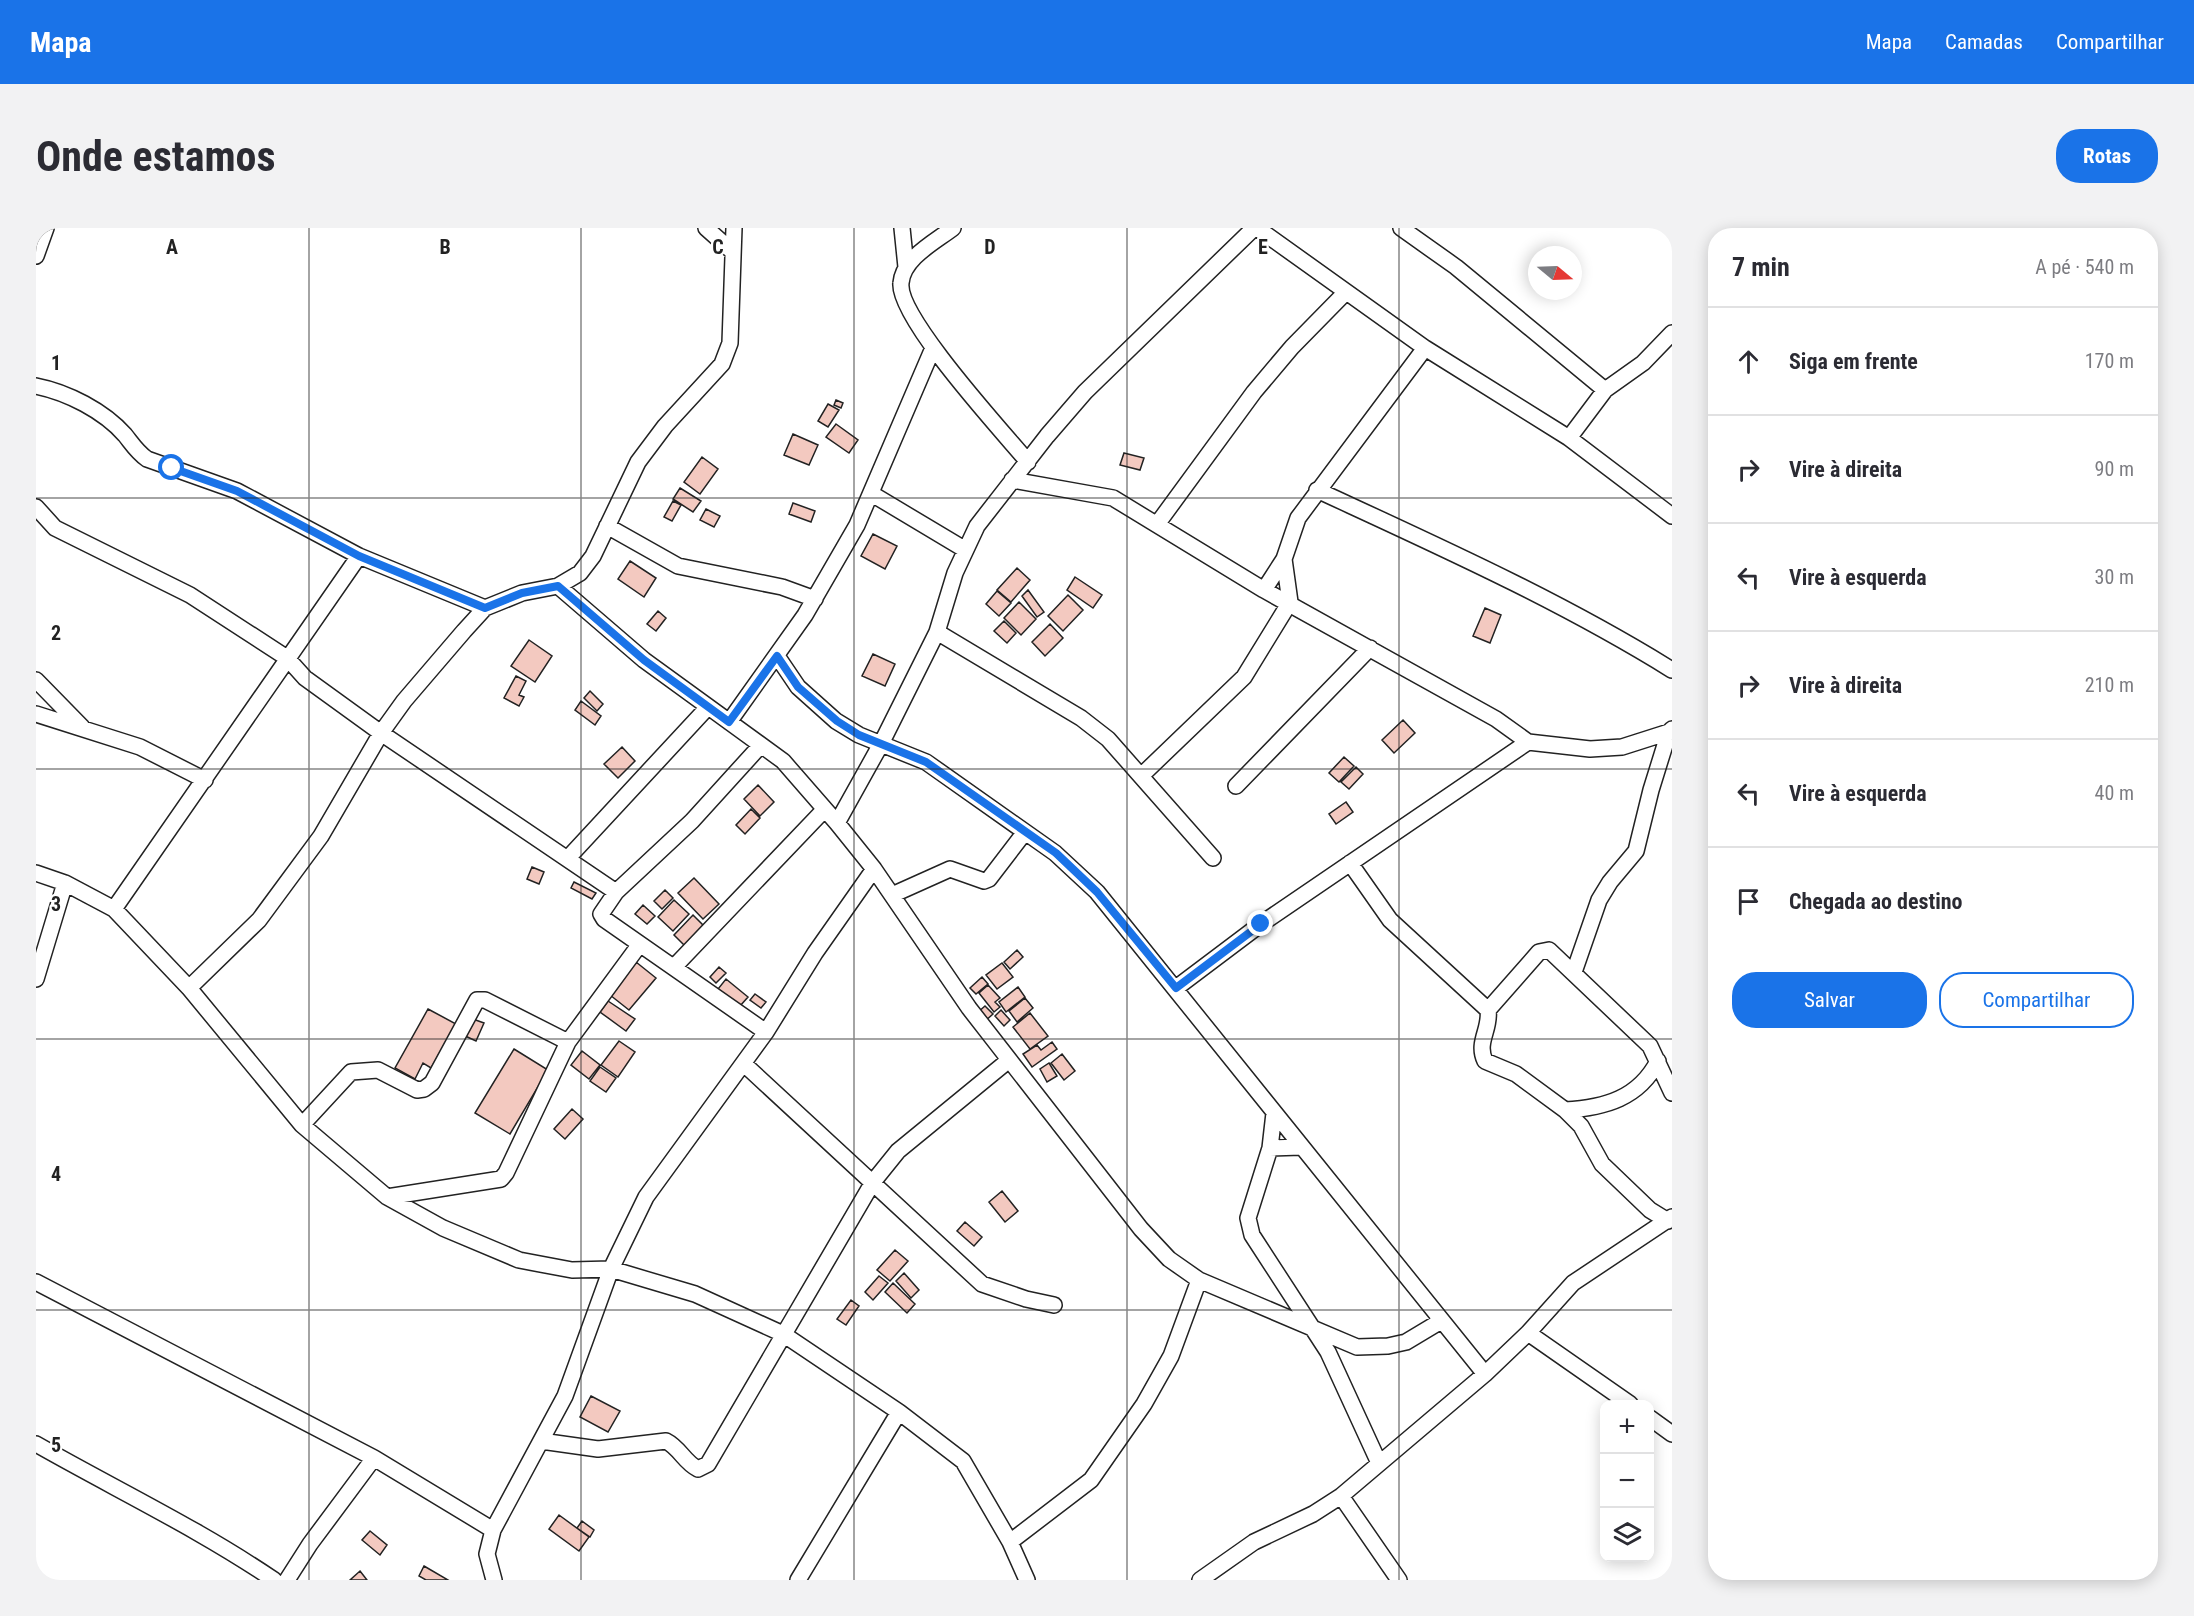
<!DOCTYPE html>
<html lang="pt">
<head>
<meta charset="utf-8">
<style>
	:root { --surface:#fff; --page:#f2f2f3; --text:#2b2b33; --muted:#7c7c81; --line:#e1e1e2; --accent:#1a73e8 }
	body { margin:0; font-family:"Roboto Condensed",sans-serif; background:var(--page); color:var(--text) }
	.controls { position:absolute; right:18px; bottom:18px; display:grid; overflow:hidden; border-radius:12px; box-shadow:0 3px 15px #0003 }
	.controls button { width:54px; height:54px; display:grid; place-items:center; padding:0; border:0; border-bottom:2px solid var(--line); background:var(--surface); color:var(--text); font:30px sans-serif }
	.compass { position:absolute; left:1492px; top:18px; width:54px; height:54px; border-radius:50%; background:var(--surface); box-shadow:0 3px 15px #0003; rotate:109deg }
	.stop { position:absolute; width:18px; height:18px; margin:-14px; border:4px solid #1a73e8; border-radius:50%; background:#fff }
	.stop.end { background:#1a73e8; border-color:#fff; box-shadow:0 2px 6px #0008 }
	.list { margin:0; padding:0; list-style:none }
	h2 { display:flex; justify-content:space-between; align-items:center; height:78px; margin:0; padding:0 24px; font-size:26px }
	h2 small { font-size:20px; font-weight:400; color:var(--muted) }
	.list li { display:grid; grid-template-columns:39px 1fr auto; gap:18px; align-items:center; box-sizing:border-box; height:108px; padding:0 24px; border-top:2px solid var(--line) }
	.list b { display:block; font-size:22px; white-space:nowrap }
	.list em { font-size:20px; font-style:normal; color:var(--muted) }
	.actions { display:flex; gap:12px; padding:18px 24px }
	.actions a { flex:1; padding:14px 0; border:2px solid var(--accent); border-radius:24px; text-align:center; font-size:21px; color:var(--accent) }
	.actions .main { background:var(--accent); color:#fff }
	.icon { flex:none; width:33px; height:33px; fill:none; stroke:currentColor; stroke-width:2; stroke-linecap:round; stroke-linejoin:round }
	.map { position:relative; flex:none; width:1636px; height:1352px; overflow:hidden; border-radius:24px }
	header { display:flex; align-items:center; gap:36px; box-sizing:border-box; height:84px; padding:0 30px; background:var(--accent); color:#fff }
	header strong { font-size:28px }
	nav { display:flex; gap:33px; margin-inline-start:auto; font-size:21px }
	.intro { display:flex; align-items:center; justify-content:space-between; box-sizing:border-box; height:144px; padding:0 36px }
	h1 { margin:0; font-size:42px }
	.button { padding:15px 27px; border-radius:24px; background:var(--accent); color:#fff; font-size:21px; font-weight:700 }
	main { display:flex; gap:36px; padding:0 36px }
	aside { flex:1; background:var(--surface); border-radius:24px; box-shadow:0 3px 15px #0003 }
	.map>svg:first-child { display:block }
	.building { fill:#f3c9c0; stroke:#222; stroke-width:1.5 }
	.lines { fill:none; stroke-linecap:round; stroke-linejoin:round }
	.street-casing { stroke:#222; stroke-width:18 }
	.street { stroke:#fff; stroke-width:15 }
	.route { stroke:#1a73e8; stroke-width:8 }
	.grid { fill:none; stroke:#222; stroke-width:1.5; stroke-opacity:0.55 }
	.grid-label { font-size:20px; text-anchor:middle; font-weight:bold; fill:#222; stroke:#fff; stroke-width:4.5; stroke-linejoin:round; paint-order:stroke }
</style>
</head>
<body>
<header>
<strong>Mapa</strong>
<nav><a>Mapa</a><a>Camadas</a><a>Compartilhar</a></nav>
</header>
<div class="intro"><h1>Onde estamos</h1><a class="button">Rotas</a></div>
<main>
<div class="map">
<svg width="1636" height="1352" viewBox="0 0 1636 1352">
	<rect width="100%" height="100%" fill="#fff"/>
	<path class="building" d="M800,172L807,175L805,180L798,177Z
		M792,176L803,182L792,199L782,193Z
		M800,196L822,212L813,225L790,209Z
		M757,206L782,217L773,237L748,227Z
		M1088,225L1108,230L1104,242L1084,237Z
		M666,229L682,241L664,266L648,254Z
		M644,260L665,273L657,284L637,271Z
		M637,273L645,277L636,293L628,289Z
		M757,275L779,283L775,294L753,286Z
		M670,281L684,288L678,299L664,292Z
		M837,306L861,318L849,341L825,328Z
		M594,333L620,350L608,369L582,351Z
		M981,340L994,352L975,374L961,362Z
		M1039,349L1066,367L1057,380L1031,362Z
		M992,362L1008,384L1001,389L986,368Z
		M961,363L975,375L963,388L950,376Z
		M1032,367L1047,382L1027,403L1012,388Z
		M983,374L1000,391L985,407L968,390Z
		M1449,380L1465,387L1454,415L1437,408Z
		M622,383L630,390L620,403L611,396Z
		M968,393L980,405L971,415L958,403Z
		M1014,396L1027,410L1009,428L996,414Z
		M493,412L516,428L499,454L475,438Z
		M837,426L859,436L849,458L826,448Z
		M480,448L490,453L483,467L488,469L483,478L468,470Z
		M554,463L567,476L561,483L548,470Z
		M545,473L565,488L559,497L539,482Z
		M1367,492L1379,505L1358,525L1346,512Z
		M586,519L599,533L582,550L568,536Z
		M1308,529L1318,538L1303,554L1293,545Z
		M1320,539L1327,546L1313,561L1305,554Z
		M722,557L738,574L724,588L708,571Z
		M1310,574L1317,584L1300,596L1293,586Z
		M715,581L724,590L709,606L700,597Z
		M496,639L508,644L503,656L491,651Z
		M658,650L683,676L667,691L642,665Z
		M538,654L560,665L556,671L535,660Z
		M629,662L637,670L626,681L618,673Z
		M638,672L653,686L637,703L622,689Z
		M607,677L619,688L611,696L599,686Z
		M657,687L668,698L649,718L638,707Z
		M981,722L987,729L974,741L968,734Z
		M600,734L620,750L593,782L574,767Z
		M966,735L977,749L961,761L950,747Z
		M683,739L690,745L680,755L674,749Z
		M946,749L952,756L940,766L934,760Z
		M690,751L712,769L704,778L682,761Z
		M952,757L964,770L959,774L964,779L958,784L943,765Z
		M982,759L989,769L970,784L963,774Z
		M719,766L730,774L725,780L714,772Z
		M989,770L997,780L981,794L973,783Z
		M572,773L599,791L590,803L564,784Z
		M949,778L957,786L948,794L941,785Z
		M392,781L420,796L395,840L387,835L379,851L359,840Z
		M965,782L974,792L968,798L959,788Z
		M994,785L1012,808L994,821L977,799Z
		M434,790L448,795L440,813L427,807Z
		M583,813L599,824L582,849L565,837Z
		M1016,814L1021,821L996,839L987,826L1001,817L1005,822Z
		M478,821L512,842L474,906L439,885Z
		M546,823L564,837L553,851L535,837Z
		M1026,826L1039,843L1028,852L1015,835Z
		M1013,835L1021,848L1011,854L1004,841Z
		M564,839L580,850L570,864L554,853Z
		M536,881L547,891L529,911L518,901Z
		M966,963L982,983L969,994L953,974Z
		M929,994L946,1009L938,1018L921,1003Z
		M859,1022L872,1033L854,1053L841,1042Z
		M868,1045L883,1062L875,1070L860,1053Z
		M843,1048L852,1055L837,1072L829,1064Z
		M857,1055L879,1076L871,1085L849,1064Z
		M815,1072L823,1078L810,1097L801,1091Z
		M555,1168L584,1183L572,1204L544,1189Z
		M523,1287L553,1309L543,1323L513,1301Z
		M546,1293L558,1302L554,1309L541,1300Z
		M334,1303L351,1317L344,1327L326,1312Z
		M388,1338L412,1352H390L383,1348Z
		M324,1343L331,1352H314Z"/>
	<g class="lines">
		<g class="street-casing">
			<path id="street" d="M670,0L697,24
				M866,0L870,39
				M917,0C899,14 867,30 865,55C861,89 967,204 992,234
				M1221,0L1389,120L1533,210L1636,288
				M1365,0L1420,39L1569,162
				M0,28L10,0
				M0,158C31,164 68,183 89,207C97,217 101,224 111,231L201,263L323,328L449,380
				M1533,210L1569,162L1607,135L1636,105
				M976,252L1077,270L1228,362L1460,491L1492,514
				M1281,262C1402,318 1523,372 1636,442
				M836,266L928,321
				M0,279L19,300L154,367L251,430L269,450L345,505L580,664
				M1122,295L1218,164L1256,119L1310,64
				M571,298L642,338L746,359L779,371
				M522,358L608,432L747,533L801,595
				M1228,362L1248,331L1262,290L1389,120
				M901,404L1045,490L1072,511L1177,630
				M741,428L762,459L800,493L823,507L890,534L1019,625L1061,664L1449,1146
				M0,452L46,499
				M0,486L104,519L169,552
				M693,494L769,387L821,297L897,120
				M725,517L656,593L580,664L565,686L568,691L730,804
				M1106,547L1208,449L1254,374L1248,331
				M1200,558L1334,420
				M532,630L672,479
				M1314,635L1354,692L1452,782C1455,801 1440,814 1449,833L1480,846L1529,882L1545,898L1566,936L1614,982L1632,993
				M838,641L933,780L1105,1001L1133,1031L1163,1052L1321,1119L1352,1118L1370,1114L1405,1093
				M0,645L29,655L78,681L153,760L266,897L351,969L407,1000L483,1032L536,1042L575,1041L659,1066L747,1106L863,1184L927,1233L974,1314L991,1352
				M856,667L914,641L948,653L953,651L989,604
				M78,681L323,328
				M638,739L788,582
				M1538,744L1563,672L1574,654L1600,623L1615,562L1633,504
				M0,751L29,655
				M153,760L223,692L285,608L345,505L368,473L428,403L449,380L486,365L522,358L544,345L557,328L602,234L629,198L686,136L694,115L698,0
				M1140,760L1225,696L1492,514L1554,521L1586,519L1633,504L1636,501
				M1452,782L1503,724L1513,722L1614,818L1636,865
				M708,836L946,1056L990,1071L1018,1077
				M1529,882C1569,880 1603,870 1622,833
				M1238,885L1234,920L1212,990L1216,1007L1292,1124L1343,1235
				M266,897L315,844L342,842L381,862L388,861L396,855L441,772H449L532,814
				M1234,920L1265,919
				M351,969L465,951L470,945L532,814L604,716
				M0,1054L338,1230L457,1302L529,1168L575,1041L610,969L730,804L779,725L838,641L801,595L845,516L901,404L919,345L941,298L1011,208L1049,164L1218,0
				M1492,1105L1594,1176
				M1614,1190L1636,1206
				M505,1213L562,1221L630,1213C644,1220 648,1234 662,1241L672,1236L837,954L862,923L973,832
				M0,1216C79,1261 163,1301 238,1352
				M1305,1268L1363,1352
				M457,1302L451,1326L458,1352
				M974,1314L1055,1252L1108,1176L1135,1128L1163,1052
				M251,1352L274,1316L338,1230
				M762,1352L863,1184
				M1164,1352L1218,1314L1277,1286L1305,1268L1449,1146L1492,1105L1537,1055L1636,989"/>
		</g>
		<use href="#street" class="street"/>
	</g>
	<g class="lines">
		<path class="route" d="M136,240L201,263L323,328L449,380L486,365L522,358L608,432L693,494L741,428L762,459L801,493L823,507L890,534L1020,625L1061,664L1140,760L1225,696"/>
	</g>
	<path class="grid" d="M273,0V1352M545,0V1352M818,0V1352M1091,0V1352M1363,0V1352M0,270H1636M0,541H1636M0,811H1636M0,1082H1636"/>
	<g class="grid-label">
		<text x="136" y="26">A</text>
		<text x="409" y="26">B</text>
		<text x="682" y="26">C</text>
		<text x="954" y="26">D</text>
		<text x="1227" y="26">E</text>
		<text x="20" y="142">1</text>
		<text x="20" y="412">2</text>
		<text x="20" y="683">3</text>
		<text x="20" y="953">4</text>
		<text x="20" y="1224">5</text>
	</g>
</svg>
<div class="controls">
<button>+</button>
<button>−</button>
<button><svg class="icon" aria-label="layers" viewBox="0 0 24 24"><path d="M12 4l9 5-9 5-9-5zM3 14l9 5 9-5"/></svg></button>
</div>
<svg class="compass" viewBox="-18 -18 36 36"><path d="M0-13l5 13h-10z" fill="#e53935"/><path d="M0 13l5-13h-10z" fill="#7c7c81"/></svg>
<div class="stop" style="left:136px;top:240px"></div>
<div class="stop end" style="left:1225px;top:696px"></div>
</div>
<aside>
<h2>7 min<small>A pé · 540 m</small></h2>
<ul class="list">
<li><svg class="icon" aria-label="ahead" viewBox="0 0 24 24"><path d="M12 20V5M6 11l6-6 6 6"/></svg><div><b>Siga em frente</b></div><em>170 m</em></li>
<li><svg class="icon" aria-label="right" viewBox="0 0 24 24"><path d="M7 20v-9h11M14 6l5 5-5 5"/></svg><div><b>Vire à direita</b></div><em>90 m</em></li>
<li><svg class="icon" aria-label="left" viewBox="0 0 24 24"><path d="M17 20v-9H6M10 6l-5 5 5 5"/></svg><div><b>Vire à esquerda</b></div><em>30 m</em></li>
<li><svg class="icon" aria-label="right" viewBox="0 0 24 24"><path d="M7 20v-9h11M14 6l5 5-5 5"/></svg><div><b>Vire à direita</b></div><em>210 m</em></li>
<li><svg class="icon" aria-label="left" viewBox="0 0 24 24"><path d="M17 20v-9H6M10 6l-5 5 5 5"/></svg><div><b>Vire à esquerda</b></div><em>40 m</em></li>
<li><svg class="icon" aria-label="arrive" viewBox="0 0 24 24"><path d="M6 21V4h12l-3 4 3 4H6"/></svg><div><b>Chegada ao destino</b></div></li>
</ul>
<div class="actions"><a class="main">Salvar</a><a>Compartilhar</a></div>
</aside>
</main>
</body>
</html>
